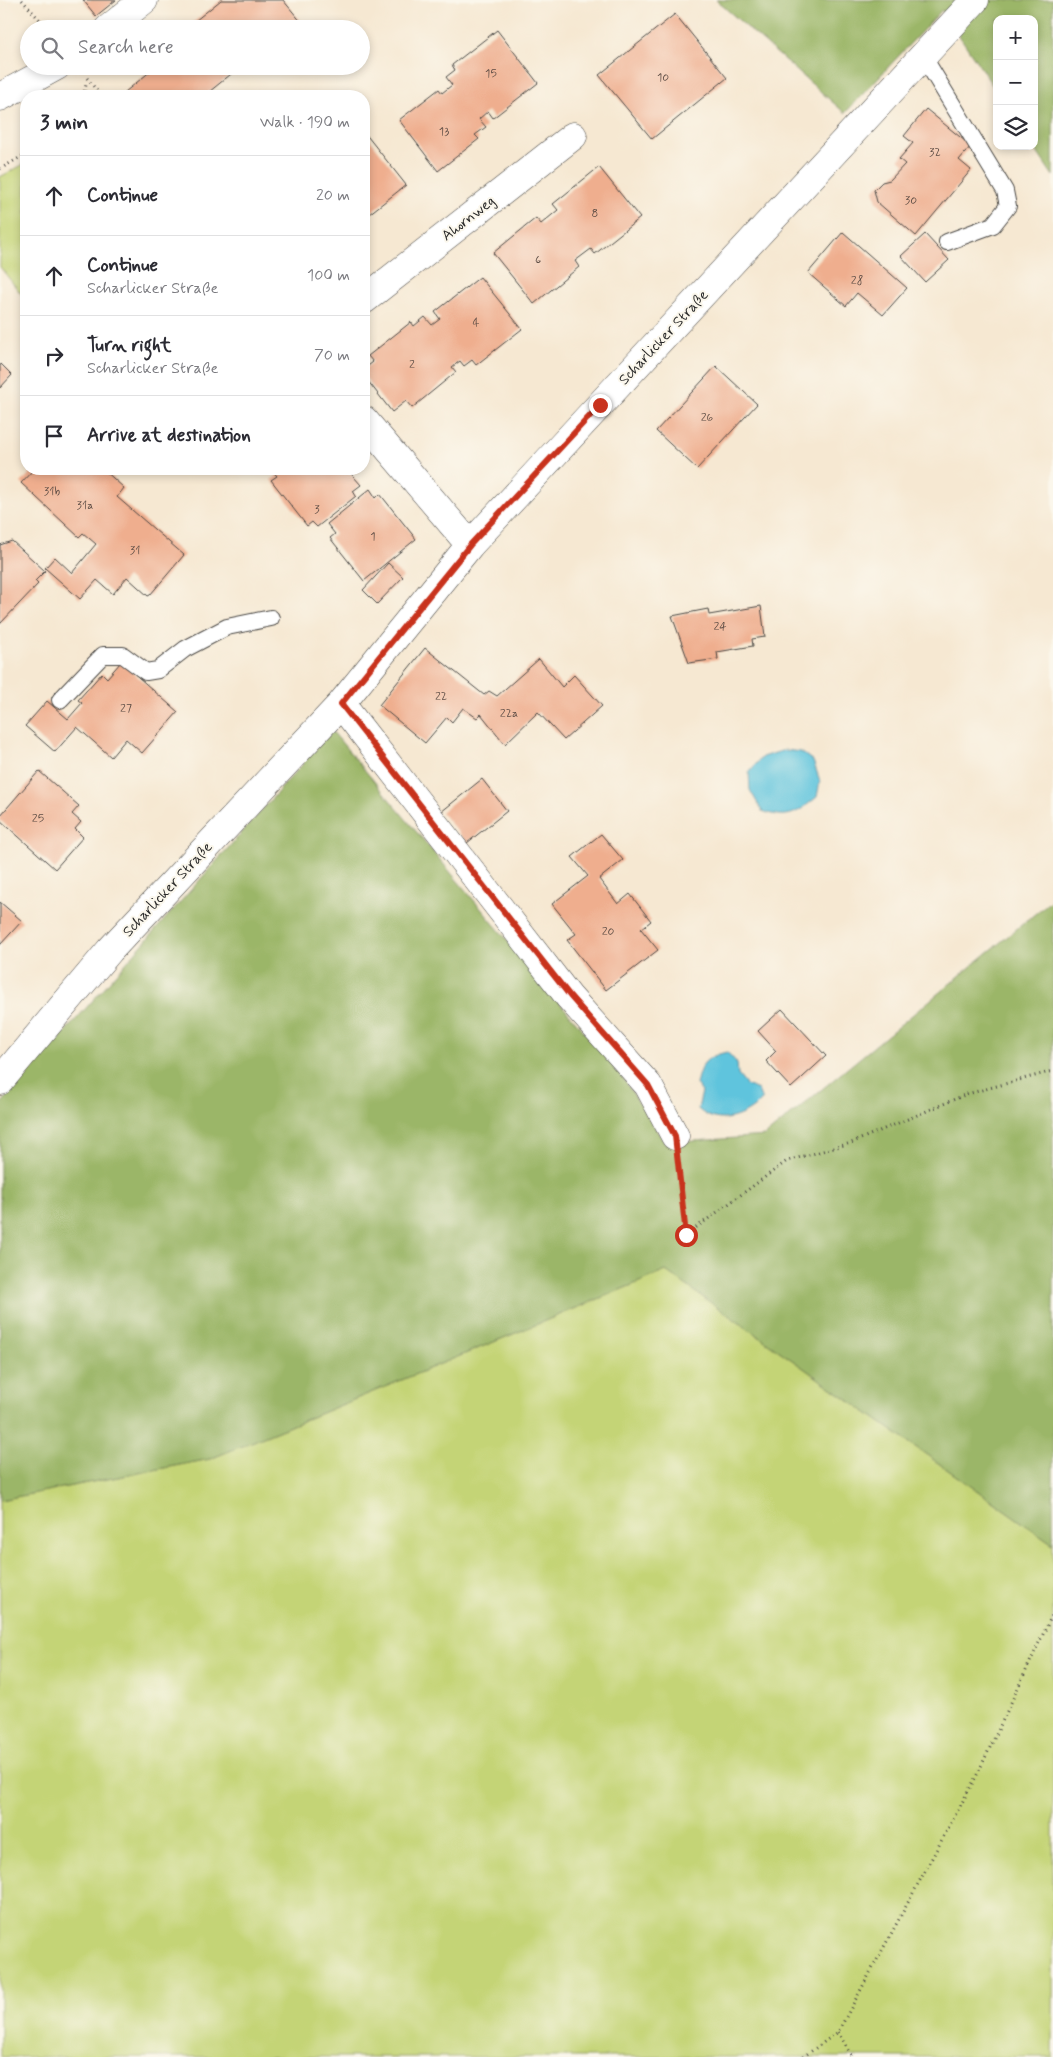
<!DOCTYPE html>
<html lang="en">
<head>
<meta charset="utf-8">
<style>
	:root { --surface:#fff; --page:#f2f2f3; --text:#2b2b33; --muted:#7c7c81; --line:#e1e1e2 }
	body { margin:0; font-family:Mynerve,sans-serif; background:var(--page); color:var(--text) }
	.controls { position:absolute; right:15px; top:15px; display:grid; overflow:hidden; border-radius:10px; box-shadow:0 2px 8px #0003 }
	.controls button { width:45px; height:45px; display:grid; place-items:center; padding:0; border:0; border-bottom:1px solid var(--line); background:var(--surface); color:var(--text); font:25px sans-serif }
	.stop { position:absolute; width:15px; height:15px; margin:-11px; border:4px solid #c8321e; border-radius:50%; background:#fff }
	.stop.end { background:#c8321e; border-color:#fff; box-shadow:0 1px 5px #0008 }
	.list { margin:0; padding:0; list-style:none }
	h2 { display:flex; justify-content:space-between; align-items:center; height:65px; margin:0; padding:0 20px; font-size:21px }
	h2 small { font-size:16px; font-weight:400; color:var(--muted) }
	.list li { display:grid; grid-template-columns:32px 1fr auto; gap:15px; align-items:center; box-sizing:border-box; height:80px; padding:0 20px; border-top:1px solid var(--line) }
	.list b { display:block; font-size:19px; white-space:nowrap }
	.list p { margin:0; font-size:16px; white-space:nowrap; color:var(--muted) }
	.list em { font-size:16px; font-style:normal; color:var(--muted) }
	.icon { flex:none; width:28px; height:28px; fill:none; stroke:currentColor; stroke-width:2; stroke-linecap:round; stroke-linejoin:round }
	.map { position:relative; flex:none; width:1053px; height:2057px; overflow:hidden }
	.search { position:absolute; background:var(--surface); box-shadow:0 2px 8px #0003; left:20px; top:20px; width:350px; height:55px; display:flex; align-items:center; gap:12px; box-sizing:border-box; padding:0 18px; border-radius:28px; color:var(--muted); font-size:19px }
	.panel { position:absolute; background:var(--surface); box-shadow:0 2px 8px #0003; left:20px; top:90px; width:350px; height:385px; border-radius:20px }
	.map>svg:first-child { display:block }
	.green { fill:#c4d476; stroke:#788050 }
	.forest { fill:#9bb667; stroke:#637049 }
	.water { fill:#5fc4dd; stroke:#457884 }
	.building { fill:#efae8e }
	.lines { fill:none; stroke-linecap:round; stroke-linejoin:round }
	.service-casing { stroke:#494744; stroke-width:18 }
	.minor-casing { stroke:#494744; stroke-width:29 }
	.path { stroke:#494744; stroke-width:3; stroke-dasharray:1 4; stroke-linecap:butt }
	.service { stroke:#fff; stroke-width:16 }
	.minor { stroke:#fff; stroke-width:28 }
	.route { stroke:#c8321e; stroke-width:6 }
	.labels { text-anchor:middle; stroke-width:4; stroke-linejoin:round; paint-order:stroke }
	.number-label { font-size:12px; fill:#5c4c44 }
	.street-label { font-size:15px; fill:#2b2b2b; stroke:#fbf7ec }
</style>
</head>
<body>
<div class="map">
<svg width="1053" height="2057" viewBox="0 0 1053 2057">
	<rect width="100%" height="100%" fill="#fbf7ec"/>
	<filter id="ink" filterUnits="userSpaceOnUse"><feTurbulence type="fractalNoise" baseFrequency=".02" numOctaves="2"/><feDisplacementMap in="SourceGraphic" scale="10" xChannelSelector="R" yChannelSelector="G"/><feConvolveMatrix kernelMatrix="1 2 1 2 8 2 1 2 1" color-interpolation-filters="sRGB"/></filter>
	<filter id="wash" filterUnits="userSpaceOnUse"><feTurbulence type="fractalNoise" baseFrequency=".0096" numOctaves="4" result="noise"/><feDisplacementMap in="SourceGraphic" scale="20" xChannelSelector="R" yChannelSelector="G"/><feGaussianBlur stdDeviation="1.12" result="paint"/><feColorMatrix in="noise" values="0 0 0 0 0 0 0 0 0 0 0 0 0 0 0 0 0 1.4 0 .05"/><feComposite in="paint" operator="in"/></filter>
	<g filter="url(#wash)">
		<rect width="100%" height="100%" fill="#f6e8d2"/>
		<path class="green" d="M26,163V300L0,267V177Z
			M666,1271L1053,1544V2057H0V1500L210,1459Z"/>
		<path class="forest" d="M716,0H1053V176L1033,146L1034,19H997V92L942,10L845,113Z
			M332,731L623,1078L665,1143L765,1136L1053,899V1544L666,1271L210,1459L0,1500V1105Z"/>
		<path class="water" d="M785,750L801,752L813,761L820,781L817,797C796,814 789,820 762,811L750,790L749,772L762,757Z
			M727,1052L737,1063L738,1075L746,1085L758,1090L762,1100C745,1117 718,1128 698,1109L702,1092L696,1084C701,1063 705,1057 727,1052Z"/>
		<g id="blocks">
			<path class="building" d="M83,0H116L96,16Z
				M221,0H283L307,29H185Z
				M675,14L727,78L652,139L599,75Z
				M497,30L538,83L493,118L488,111L479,119L486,127L475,135L479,139L438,171L399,120L439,89L442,93L452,85L446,77L455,70L452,65Z
				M157,66H241L204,96H129L125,92Z
				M926,109L971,146L959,160L971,170L916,236L877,202L874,190L882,182L890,180L905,164L899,159L913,143L904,136Z
				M364,132L406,185L364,218Z
				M599,167L640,218L595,254L591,249L575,261L579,267L534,304L493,253L536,218L541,224L558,210L553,204Z
				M843,232L907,288L883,315L857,293L846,306L808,273Z
				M925,234L949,260L925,282L901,256Z
				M480,277L522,329L476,365L472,360L464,366L460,361L452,367L456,372L412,408L406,401L392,412L364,376V369L373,362L368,356L411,322L414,326L425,317L432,325L440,319L435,312Z
				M1,364L12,375L0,388V366Z
				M716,366L757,404L697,469L656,431Z
				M34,469H103L124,488L117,497L184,555L150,595L148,596L127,577L113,594L97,580L80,599L45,568L55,557L72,573L96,544L83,533L79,537L21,483Z
				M271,469H347L361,485L353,491L356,496L317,527L312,522L307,526L271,480L277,476Z
				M370,489L376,498L380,494L416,539L364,581L330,538L335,534L327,524Z
				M12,541L45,571L35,581L38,584L0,624V545Z
				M388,563L403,577L377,604L363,590Z
				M761,606L765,637L752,639L753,646L717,652L718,659L689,663L672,616L708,609L709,615Z
				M425,648L484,695L489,691L497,696L539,659L562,687L574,675L602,706L564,740L538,712L505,744L481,714L477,718L463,708L452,722L447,717L425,743L379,705Z
				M121,662L178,712L142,753L126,739L111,757L77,727L55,752L25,726L47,701L68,719L82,703L78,700L102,673L107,678Z
				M39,771L79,806L72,814L81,822L75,829L83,837L55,869L0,820V816Z
				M482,779L507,811L467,843L441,812Z
				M601,834L623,860L599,879L618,904L630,894L651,921L641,929L658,950L606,990L567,940L576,934L552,904L588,876L572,857Z
				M0,902L22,921L0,945Z
				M782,1009L826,1056L791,1088L766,1061L776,1051L758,1031Z"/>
		</g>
	</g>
	<g filter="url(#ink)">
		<use href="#blocks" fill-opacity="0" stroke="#494744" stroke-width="1"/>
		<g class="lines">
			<g class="service-casing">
				<path id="service" d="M923,56L1005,191L1008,206L993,225L947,242
					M60,700L103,655H123L146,672L158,670L185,649L227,627L271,618"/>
			</g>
			<g class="minor-casing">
				<path id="minor" d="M108,29L144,0
					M0,97L57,66
					M364,300L573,136
					M364,420L470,545
					M341,704L569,997L648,1085L675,1136
					M0,1081L110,950L341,704L470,545L975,0"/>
			</g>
			<path class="path" d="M22,0L48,29
				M87,78L101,96
				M83,96L86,85
				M0,169L26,154
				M678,1168L686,1235L787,1161L851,1143L967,1094L1053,1071
				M838,2032L852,2057
				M803,2057L838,2032L978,1773L1053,1613"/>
			<use href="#service" class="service"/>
			<use href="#minor" class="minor"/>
		</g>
	</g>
	<g class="lines" filter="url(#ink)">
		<path class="route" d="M600,405L470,545L341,704L570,996L648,1085L675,1136L686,1235"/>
	</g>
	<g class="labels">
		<g class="number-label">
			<text x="491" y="77">15</text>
			<text x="663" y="81">10</text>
			<text x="444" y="135">13</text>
			<text x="935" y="156">32</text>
			<text x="911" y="204">30</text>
			<text x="595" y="217">8</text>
			<text x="538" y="263">6</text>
			<text x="857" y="284">28</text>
			<text x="476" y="326">4</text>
			<text x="412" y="368">2</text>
			<text x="707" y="421">26</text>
			<text x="52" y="495">31b</text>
			<text x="85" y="509">31a</text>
			<text x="317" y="513">3</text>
			<text x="373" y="540">1</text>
			<text x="135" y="554">31</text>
			<text x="720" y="630">24</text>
			<text x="441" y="700">22</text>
			<text x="126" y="712">27</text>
			<text x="509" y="717">22a</text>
			<text x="38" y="822">25</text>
			<text x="608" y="935">20</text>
		</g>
		<g class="street-label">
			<text transform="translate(468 218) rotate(-38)" y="5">Ahornweg</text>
			<text transform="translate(663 337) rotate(-47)" y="5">Scharlicker Straße</text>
			<text transform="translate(167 889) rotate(-47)" y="5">Scharlicker Straße</text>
		</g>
	</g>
</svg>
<div class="controls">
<button>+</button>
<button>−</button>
<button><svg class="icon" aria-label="layers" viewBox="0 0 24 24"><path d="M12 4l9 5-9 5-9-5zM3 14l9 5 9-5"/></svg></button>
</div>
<div class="stop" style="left:686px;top:1235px"></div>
<div class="stop end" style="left:600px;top:405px"></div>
<div class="search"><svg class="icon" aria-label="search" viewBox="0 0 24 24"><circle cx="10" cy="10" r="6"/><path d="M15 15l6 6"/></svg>Search here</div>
<section class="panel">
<h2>3 min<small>Walk · 190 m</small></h2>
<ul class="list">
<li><svg class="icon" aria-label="ahead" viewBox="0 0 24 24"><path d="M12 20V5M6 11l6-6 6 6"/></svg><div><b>Continue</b></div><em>20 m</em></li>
<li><svg class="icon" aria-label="ahead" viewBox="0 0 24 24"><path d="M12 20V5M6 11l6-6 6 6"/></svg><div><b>Continue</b><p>Scharlicker Straße</p></div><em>100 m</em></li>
<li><svg class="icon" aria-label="right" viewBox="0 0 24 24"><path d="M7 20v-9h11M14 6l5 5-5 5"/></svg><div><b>Turn right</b><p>Scharlicker Straße</p></div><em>70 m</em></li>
<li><svg class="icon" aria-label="arrive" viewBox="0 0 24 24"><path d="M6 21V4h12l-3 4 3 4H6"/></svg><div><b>Arrive at destination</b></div></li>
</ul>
</section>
</div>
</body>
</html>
